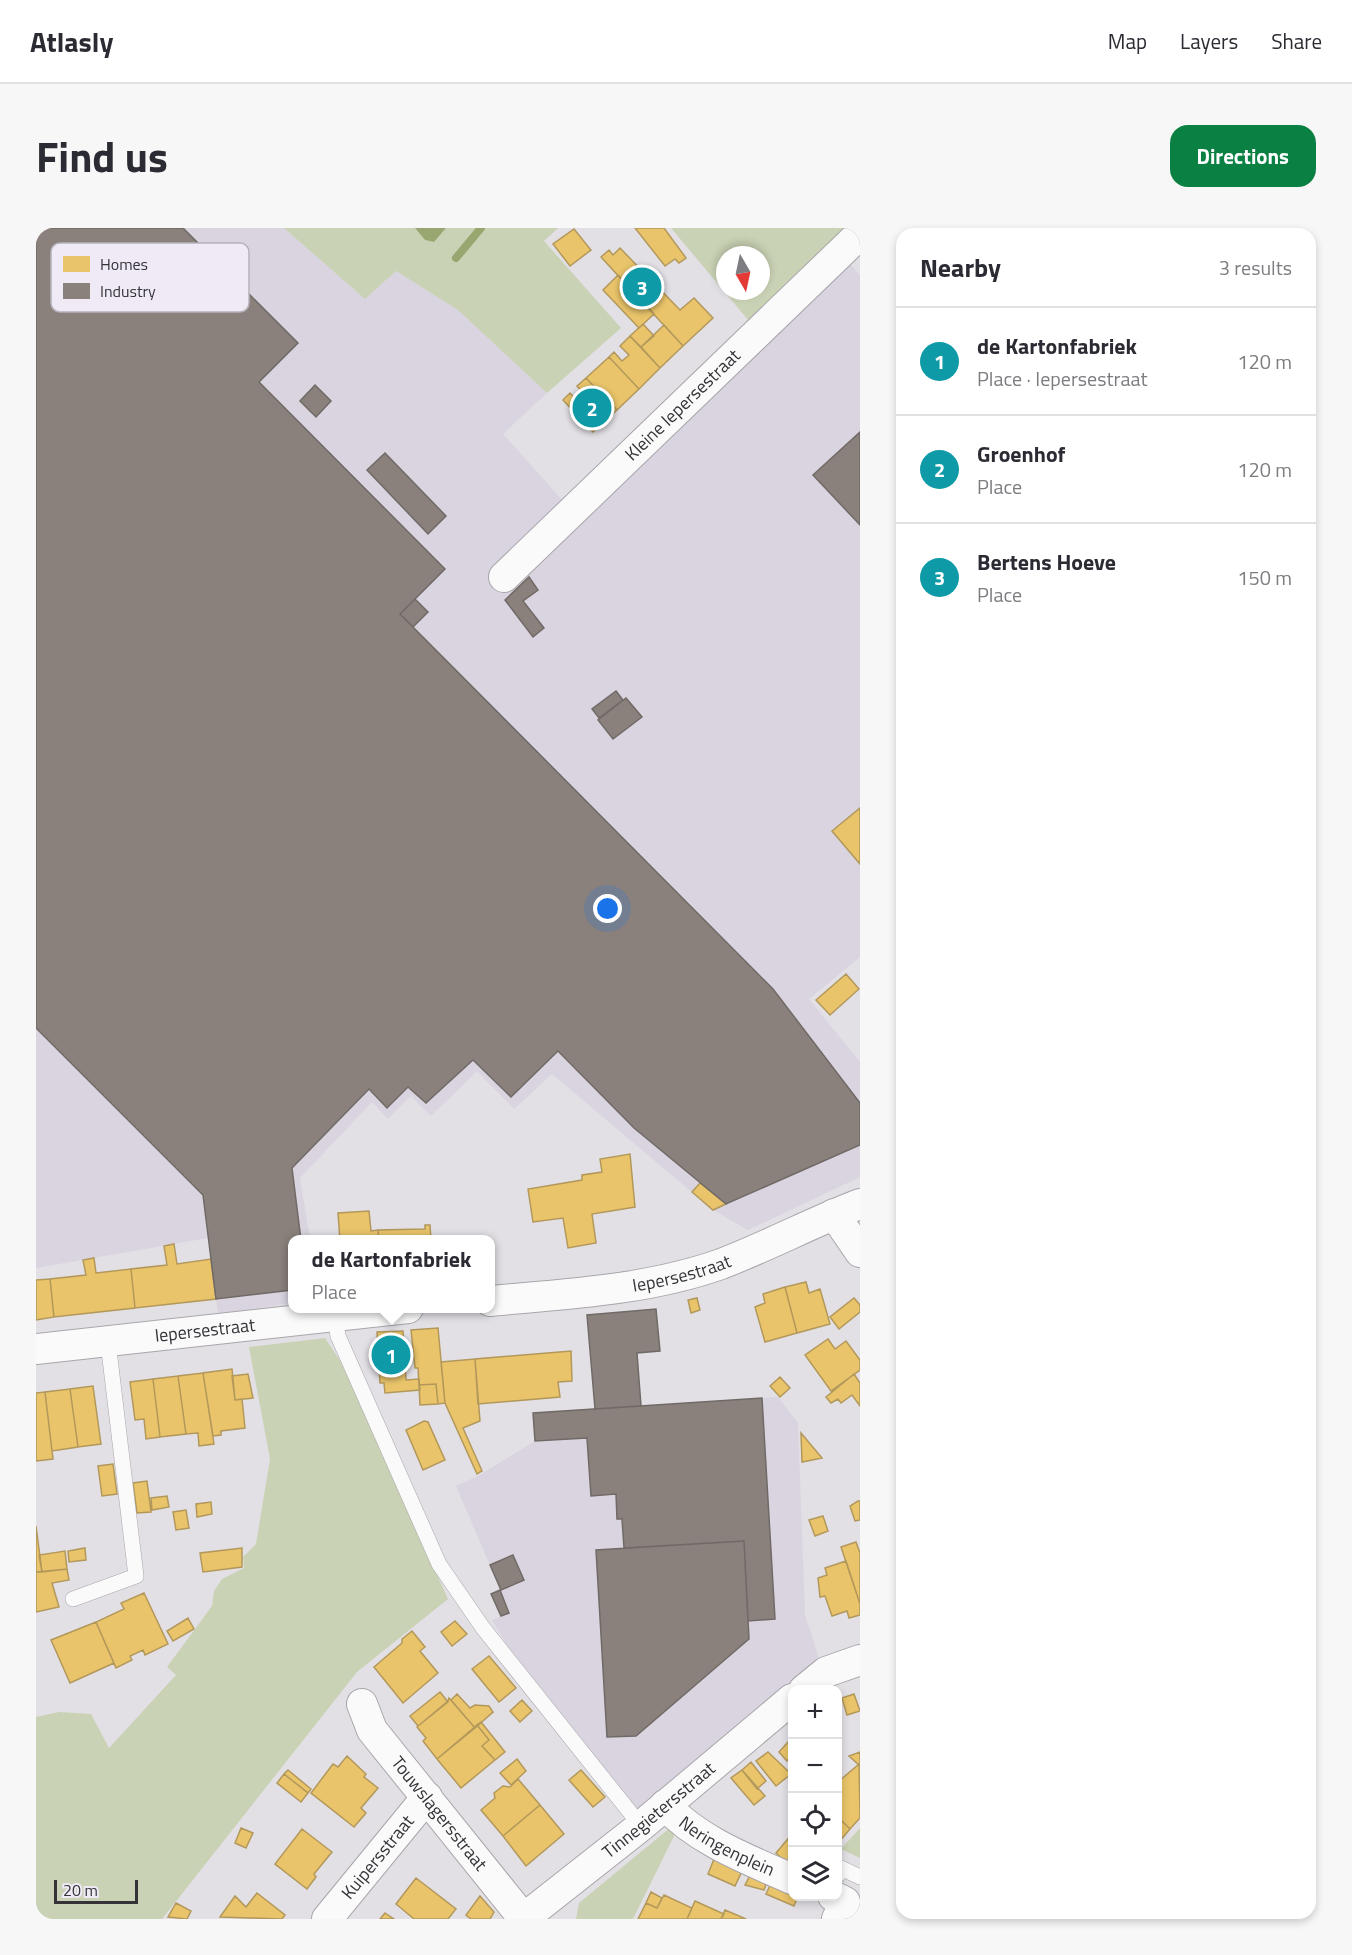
<!DOCTYPE html>
<html lang="en">
<head>
<meta charset="utf-8">
<style>
	:root { --surface:#fff; --page:#f7f7f7; --text:#2b2b33; --muted:#7c7c81; --line:#e1e1e2; --accent:#0b8043 }
	body { margin:0; font-family:"Titillium Web",sans-serif; background:var(--page); color:var(--text) }
	.controls { position:absolute; right:18px; bottom:18px; display:grid; overflow:hidden; border-radius:12px; box-shadow:0 3px 9px #0003 }
	.controls button { width:54px; height:54px; display:grid; place-items:center; padding:0; border:0; border-bottom:2px solid var(--line); background:var(--surface); color:var(--text); font:30px sans-serif }
	.compass { position:absolute; left:680px; top:18px; width:54px; height:54px; border-radius:50%; background:var(--surface); box-shadow:0 3px 9px #0003; rotate:171deg }
	.scale { position:absolute; left:18px; bottom:15px; width:84px; box-sizing:border-box; padding-left:6px; border:3px solid #353337; border-top:0; font-size:16px; line-height:21px; white-space:nowrap; color:#353337; -webkit-text-stroke:4px #efeaf5; paint-order:stroke }
	.you { position:absolute; left:572px; top:681px; width:21px; height:21px; margin:-15px; border:4px solid #fff; border-radius:50%; background:#1a73e8; box-shadow:0 0 0 9px #1a73e833 }
	.badge { display:grid; place-items:center; width:39px; height:39px; border-radius:50%; background:var(--accent); color:#fff; font-size:20px; font-weight:700 }
	.pin { position:absolute; translate:-50% -50%; border:3px solid #fff; box-shadow:0 2px 6px #0006 }
	.popup { position:absolute; left:252px; top:1007px; width:207px; height:78px; box-sizing:border-box; display:grid; place-content:center; border-radius:12px; background:var(--surface); filter:drop-shadow(0 2px 4px #0005); font-size:20px; white-space:nowrap; color:var(--muted) }
	.popup b { font-size:22px; color:var(--text) }
	.popup::after { content:''; position:absolute; left:50%; top:100%; margin-left:-12px; border:12px solid transparent; border-top-color:var(--surface) }
	.list { margin:0; padding:0; list-style:none }
	h2 { display:flex; justify-content:space-between; align-items:center; height:78px; margin:0; padding:0 24px; font-size:26px }
	h2 small { font-size:20px; font-weight:400; color:var(--muted) }
	.list li { display:grid; grid-template-columns:39px 1fr auto; gap:18px; align-items:center; box-sizing:border-box; height:108px; padding:0 24px; border-top:2px solid var(--line) }
	.list b { display:block; font-size:22px; white-space:nowrap }
	.list p { margin:0; font-size:20px; white-space:nowrap; color:var(--muted) }
	.list em { font-size:20px; font-style:normal; color:var(--muted) }
	.icon { flex:none; width:33px; height:33px; fill:none; stroke:currentColor; stroke-width:2; stroke-linecap:round; stroke-linejoin:round }
	.map { position:relative; flex:none; width:824px; height:1691px; overflow:hidden; border-radius:18px }
	header { display:flex; align-items:center; gap:36px; box-sizing:border-box; height:84px; padding:0 30px; background:var(--surface); border-bottom:2px solid var(--line) }
	header strong { font-size:28px }
	nav { display:flex; gap:33px; margin-inline-start:auto; font-size:21px }
	.intro { display:flex; align-items:center; justify-content:space-between; box-sizing:border-box; height:144px; padding:0 36px }
	h1 { margin:0; font-size:42px }
	.button { padding:15px 27px; border-radius:18px; background:var(--accent); color:#fff; font-size:21px; font-weight:700 }
	main { display:flex; gap:36px; padding:0 36px }
	aside { flex:1; background:var(--surface); border-radius:18px; box-shadow:0 3px 9px #0003 }
	.map>svg:first-child { display:block }
	.built { fill:#d9d4e0 }
	.green { fill:#c9d2b4; fill-rule:evenodd }
	.water { fill:#98a66f }
	.homes { fill:#e9c46a; stroke:#b3985b; stroke-width:1.5 }
	.industry { fill:#8a817c; stroke:#706a67; stroke-width:1.5 }
	.lines { fill:none; stroke-linecap:round; stroke-linejoin:round }
	.stream { stroke:#98a66f; stroke-width:8 }
	.service-casing { stroke:#a8a6aa; stroke-width:16 }
	.minor-casing { stroke:#a8a6aa; stroke-width:32 }
	.service { stroke:#fbfafb; stroke-width:15 }
	.minor { stroke:#fbfafb; stroke-width:30 }
	.labels { text-anchor:middle; stroke-width:6; stroke-linejoin:round; paint-order:stroke }
	.street-label { font-size:18px; fill:#353337; stroke:#efeaf5 }
	.key { fill:#efeaf5; stroke:#b7b3bc; stroke-width:1.5 }
	.key-label { font-size:16px; fill:#353337 }
</style>
</head>
<body>
<header>
<strong>Atlasly</strong>
<nav><a>Map</a><a>Layers</a><a>Share</a></nav>
</header>
<div class="intro"><h1>Find us</h1><a class="button">Directions</a></div>
<main>
<div class="map">
<svg width="824" height="1691" viewBox="0 0 824 1691">
	<rect width="100%" height="100%" fill="#e2e0e5"/>
	<path class="built" d="M0,0H248L329,71L360,43L422,82L511,165L467,206L543,291L809,30L824,47V729L773,771L824,834V949L712,1002L677,982L516,846L478,881L441,843L395,888L375,868L352,891L336,874L264,950L274,1011L256,1012V1075L182,1086L172,1010L0,1040Z
		M742,1169L762,1195L769,1387L784,1433L601,1583L483,1437L456,1392L474,1384L420,1258L442,1248L499,1213L497,1185Z"/>
	<path class="green" d="M248,0H379L389,12L398,14L410,0H522L508,13L585,100L511,165L422,82L360,43L329,71Z
		M635,0H810L713,93ZM689,27H725V63H689Z
		M289,1110L305,1134L412,1371L321,1444L126,1691H0V1489L23,1484L55,1486L73,1520L140,1447L131,1439L176,1378L178,1363L186,1351L208,1340L207,1329L220,1316L234,1231L213,1119Z
		M635,1599L641,1602L597,1691H540L543,1675Z
		M824,1600V1630L805,1621Z"/>
	<path class="water" d="M379,0H410L398,14L389,12Z"/>
	<path class="homes" d="M599,0H628L650,30L643,35L639,31L629,38Z
		M538,1L555,22L534,38L517,16Z
		M584,20L644,82L658,70L677,90L647,118L565,29L573,22L577,27Z
		M582,47L618,86L603,100L567,62Z
		M607,96L618,108L605,119L594,108Z
		M628,97L647,118L624,140L605,119Z
		M594,108L624,140L603,161L573,129L578,124L586,133L593,127L584,118Z
		M573,129L603,161L581,182L550,150Z
		M550,150L581,182L557,204L527,172L534,165L545,177L553,171L541,158Z
		M824,580V636L796,603Z
		M810,746L823,761L794,787L780,772Z
		M594,926L599,979L556,986L560,1015L532,1020L527,990L497,994L492,961L546,952V947L566,944L564,931Z
		M664,955L690,976L677,982L656,964Z
		M333,983L335,1003L342,1002L343,1012H304L302,985Z
		M389,997H394L395,1012H343L342,1002L389,1001Z
		M138,1016L141,1036L175,1031L180,1071L99,1080L95,1041L131,1037L128,1018Z
		M58,1030L60,1045L95,1041L99,1080L18,1089L14,1051L50,1047L47,1032Z
		M14,1051L18,1089L0,1092V1052Z
		M770,1054L773,1065L784,1061L794,1096L761,1105L749,1059Z
		M749,1059L761,1105L729,1114L719,1079L729,1075L727,1066Z
		M661,1070L664,1082L655,1085L652,1072Z
		M818,1070L824,1077V1084L803,1101L794,1089Z
		M402,1100L409,1175L402,1176L400,1156L383,1157L382,1140H379L375,1102Z
		M367,1103L370,1152L383,1151L384,1162L349,1165L348,1155H344L341,1104Z
		M792,1111L799,1121L810,1113L824,1132V1142L795,1163L769,1127Z
		M535,1123L536,1153L522,1154L524,1169L442,1176L439,1131Z
		M439,1131L444,1193L427,1200L446,1243L441,1246L409,1175L405,1134Z
		M196,1141L199,1172L206,1171L209,1200L185,1203V1207L177,1208L167,1145Z
		M167,1145L178,1216L163,1218L162,1205L150,1206L142,1148Z
		M212,1146L217,1170L199,1172L196,1148Z
		M818,1146L824,1155V1178L816,1167L805,1175L802,1171L795,1175L790,1169Z
		M142,1148L150,1206L124,1209L117,1151Z
		M744,1149L754,1160L744,1169L734,1158Z
		M117,1151L124,1209L110,1211L108,1191L99,1192L94,1154Z
		M400,1156L402,1176L384,1177L383,1157Z
		M57,1158L65,1216L42,1219L34,1161Z
		M34,1161L42,1219L16,1223L9,1164Z
		M9,1164L17,1231L0,1233V1165Z
		M388,1193L392,1194L409,1232L387,1242L370,1202Z
		M765,1205L786,1230L766,1234Z
		M77,1236L81,1266L66,1268L62,1238Z
		M111,1253L115,1284L101,1285L97,1255Z
		M131,1268L133,1279L116,1282L115,1270Z
		M822,1273H824V1292L819,1293L814,1278Z
		M175,1274L176,1286L161,1289L160,1276Z
		M150,1282L153,1300L140,1302L137,1284Z
		M787,1288L792,1303L779,1308L773,1292Z
		M0,1298L6,1344H0Z
		M820,1314L824,1325V1376L805,1319Z
		M49,1320L50,1332L33,1334L32,1323Z
		M206,1320V1339L167,1344L164,1325Z
		M29,1323L31,1341L6,1344L3,1327Z
		M810,1333L824,1376V1387L813,1390L811,1383L796,1388L789,1368L784,1369L782,1350L791,1347L789,1340Z
		M31,1341L33,1352L16,1355L23,1379L0,1384V1344Z
		M108,1365L132,1416L109,1427L107,1422L94,1428L96,1432L80,1440L60,1394L88,1381L85,1375Z
		M152,1390L158,1401L137,1413L131,1403Z
		M419,1393L431,1406L416,1418L405,1404Z
		M60,1394L78,1435L34,1455L15,1412Z
		M376,1403L389,1419L384,1423L402,1445L367,1475L338,1439L366,1415V1411Z
		M453,1428L480,1460L463,1474L436,1441Z
		M404,1464L412,1474L382,1498L374,1488Z
		M421,1466L434,1480L439,1477L453,1478L457,1484L439,1500L415,1472Z
		M818,1466L824,1483L811,1487L806,1470Z
		M413,1470L439,1500L401,1531L387,1513L390,1510L381,1499L412,1473Z
		M486,1472L496,1483L484,1494L474,1483Z
		M445,1494L469,1524L459,1532L446,1518L453,1512L441,1497Z
		M441,1497L453,1512L446,1518L459,1532L425,1560L401,1531Z
		M753,1513L756,1517V1527L751,1533L743,1524Z
		M732,1524L755,1546L740,1558L720,1533Z
		M824,1524V1538L813,1528Z
		M311,1528L330,1546L328,1549L342,1560L325,1580L330,1585L318,1599L275,1565L297,1536L302,1539Z
		M481,1531L490,1543L475,1557L464,1545Z
		M715,1534L730,1553L721,1561L706,1542Z
		M823,1536L824,1590L814,1601L802,1589V1554Z
		M252,1542L275,1561L272,1565L248,1546Z
		M545,1542L569,1569L557,1579L533,1552Z
		M706,1542L729,1568L718,1577L695,1550Z
		M248,1546L272,1565L265,1574L241,1555Z
		M482,1551L504,1577L467,1608L445,1582L459,1570L458,1565L467,1558L474,1559Z
		M504,1577L528,1606L490,1638L467,1608Z
		M802,1589L814,1601L802,1615Z
		M205,1600L217,1605L210,1620L199,1615Z
		M266,1601L296,1624L278,1646L280,1649L271,1661L239,1636Z
		M756,1606V1640L740,1625Z
		M680,1626L708,1639L699,1658L672,1646Z
		M717,1642L731,1654L728,1662L709,1657Z
		M380,1650L420,1681L412,1691H378L360,1676Z
		M737,1651L756,1660V1668H762L758,1678L730,1666Z
		M615,1664L626,1670L621,1680L610,1675Z
		M221,1665L249,1687L246,1691L184,1689L199,1668L210,1679Z
		M628,1667L656,1680L651,1691H602L610,1675L621,1680Z
		M444,1668L458,1684L454,1691H435L430,1687Z
		M659,1673L688,1686L685,1691H651Z
		M140,1675L155,1683L151,1691L132,1689Z
		M689,1682L710,1691H685Z
		M349,1685L358,1691H344Z"/>
	<path class="industry" d="M0,0H147L262,115L223,154L409,341L364,386L737,761L824,875V917L690,976L598,900L522,823L475,869L437,832L390,875L372,859L351,880L333,861L256,940L265,1012H256V1062L180,1071L167,967L0,800Z
		M279,157L295,173L280,189L264,173Z
		M824,204V297L777,247Z
		M349,225L410,288L392,306L331,242Z
		M493,349L502,362L487,373L508,400L497,409L469,372Z
		M379,371L392,384L377,399L364,386Z
		M580,463L587,472L563,490L556,481Z
		M590,470L606,489L577,511L562,492Z
		M620,1081L624,1123L601,1125L605,1178L559,1181L551,1087Z
		M726,1170L739,1391L712,1393L708,1313L588,1320L586,1291H581L580,1266L555,1268L551,1210L499,1213L497,1185Z
		M708,1313L713,1411L600,1508L571,1509L560,1322Z
		M477,1327L488,1352L465,1362L454,1337Z
		M464,1362L473,1385L465,1388L455,1366Z"/>
	<g class="lines">
		<path class="stream" d="M420,30L445,0"/>
		<g class="service-casing">
			<path id="service" d="M299,1089L302,1108L403,1336L447,1400L605,1598
				M37,1371L100,1348L72,1114
				M802,1647L805,1640L824,1649"/>
		</g>
		<g class="minor-casing">
			<g id="minor">
				<path id="s1" d="M468,349L824,6"/>
				<path d="M798,986L824,1024"/>
				<path id="s2" d="M454,1073C531,1066 612,1062 685,1036C732,1018 777,994 824,976"/>
				<path id="s3" d="M0,1121L372,1080"/>
				<path d="M768,1462L790,1444L824,1432"/>
				<path id="s4" d="M326,1476L336,1502L488,1691"/>
				<path id="s5" d="M629,1577C662,1613 713,1632 756,1651"/>
				<path d="M797,1668L809,1674L801,1691"/>
				<path id="s6" d="M291,1691L391,1569"/>
				<path id="s7" d="M487,1691L605,1598L756,1471"/>
			</g>
		</g>
		<use href="#service" class="service"/>
		<use href="#minor" class="minor"/>
	</g>
	<g class="labels">
		<g class="street-label">
			<text dy="6" stroke="none"><textPath href="#s1" startOffset="248">Kleine Iepersestraat</textPath></text>
			<text dy="6" stroke="none"><textPath href="#s2" startOffset="194">Iepersestraat</textPath></text>
			<text dy="6" stroke="none"><textPath href="#s3" startOffset="170">Iepersestraat</textPath></text>
			<text dy="6" stroke="none"><textPath href="#s7" startOffset="174">Tinnegietersstraat</textPath></text>
			<text dy="6" stroke="none"><textPath href="#s4" startOffset="135">Touwslagersstraat</textPath></text>
			<text dy="6" stroke="none"><textPath href="#s5" startOffset="75">Neringenplein</textPath></text>
			<text dy="6" stroke="none"><textPath href="#s6" startOffset="80">Kuipersstraat</textPath></text>
		</g>
	</g>
	<rect x="15" y="15" width="198" height="69" rx="9" class="key"/>
	<rect x="27" y="28" width="27" height="16" fill="#e9c46a"/>
	<rect x="27" y="55" width="27" height="16" fill="#8a817c"/>
	<g class="key-label">
		<text x="64" y="42">Homes</text>
		<text x="64" y="69">Industry</text>
	</g>
</svg>
<div class="controls">
<button>+</button>
<button>−</button>
<button><svg class="icon" aria-label="locate" viewBox="0 0 24 24"><circle cx="12" cy="12" r="6"/><path d="M12 2v4M12 18v4M2 12h4M18 12h4"/></svg></button>
<button><svg class="icon" aria-label="layers" viewBox="0 0 24 24"><path d="M12 4l9 5-9 5-9-5zM3 14l9 5 9-5"/></svg></button>
</div>
<svg class="compass" viewBox="-18 -18 36 36"><path d="M0-13l5 13h-10z" fill="#e53935"/><path d="M0 13l5-13h-10z" fill="#7c7c81"/></svg>
<div class="scale">20 m</div>
<div class="you"></div>
<div class="pin badge" style="left:355px;top:1127px;background:#0f9aa8">1</div>
<div class="popup"><b>de Kartonfabriek</b>Place</div>
<div class="pin badge" style="left:556px;top:180px;background:#0f9aa8">2</div>
<div class="pin badge" style="left:606px;top:59px;background:#0f9aa8">3</div>
</div>
<aside>
<h2>Nearby<small>3 results</small></h2>
<ul class="list">
<li><span class="badge" style="background:#0f9aa8">1</span><div><b>de Kartonfabriek</b><p>Place · Iepersestraat</p></div><em>120 m</em></li>
<li><span class="badge" style="background:#0f9aa8">2</span><div><b>Groenhof</b><p>Place</p></div><em>120 m</em></li>
<li><span class="badge" style="background:#0f9aa8">3</span><div><b>Bertens Hoeve</b><p>Place</p></div><em>150 m</em></li>
</ul>
</aside>
</main>
</body>
</html>
